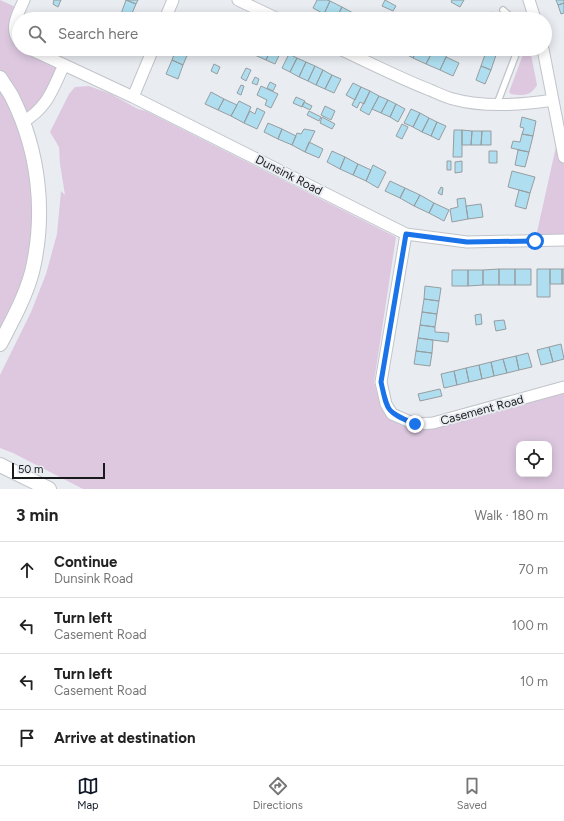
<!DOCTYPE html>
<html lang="en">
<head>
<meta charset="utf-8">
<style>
	:root { --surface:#fff; --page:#f2f2f2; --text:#222; --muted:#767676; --line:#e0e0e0; --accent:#111827 }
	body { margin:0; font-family:Figtree,sans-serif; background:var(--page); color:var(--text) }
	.controls { position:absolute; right:12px; bottom:12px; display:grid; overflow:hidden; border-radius:8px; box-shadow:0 2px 10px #0003 }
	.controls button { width:36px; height:36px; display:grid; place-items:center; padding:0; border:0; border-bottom:1px solid var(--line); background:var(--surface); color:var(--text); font:20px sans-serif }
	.scale { position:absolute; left:12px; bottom:10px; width:93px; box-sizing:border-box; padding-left:4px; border:2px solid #191a1c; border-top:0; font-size:11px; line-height:14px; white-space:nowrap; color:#191a1c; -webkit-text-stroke:3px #e9edf2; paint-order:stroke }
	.stop { position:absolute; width:12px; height:12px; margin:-9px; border:3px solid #1a73e8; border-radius:50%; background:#fff }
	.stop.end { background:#1a73e8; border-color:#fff; box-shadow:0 1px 4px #0008 }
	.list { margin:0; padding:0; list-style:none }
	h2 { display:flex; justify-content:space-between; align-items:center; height:52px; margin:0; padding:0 16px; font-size:17px }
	h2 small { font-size:13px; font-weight:400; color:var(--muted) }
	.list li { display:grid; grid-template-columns:26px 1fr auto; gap:12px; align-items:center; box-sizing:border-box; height:56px; padding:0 16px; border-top:1px solid var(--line) }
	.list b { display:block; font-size:15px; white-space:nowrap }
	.list p { margin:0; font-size:13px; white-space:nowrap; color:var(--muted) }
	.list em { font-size:13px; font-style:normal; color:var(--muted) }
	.icon { flex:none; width:22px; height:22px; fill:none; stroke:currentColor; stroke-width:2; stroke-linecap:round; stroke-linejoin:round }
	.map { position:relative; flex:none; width:564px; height:489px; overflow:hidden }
	.search { position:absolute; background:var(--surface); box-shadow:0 2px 10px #0003; left:12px; right:12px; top:12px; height:44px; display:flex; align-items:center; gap:10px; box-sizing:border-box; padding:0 14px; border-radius:22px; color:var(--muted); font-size:15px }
	.sheet { height:276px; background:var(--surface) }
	nav { display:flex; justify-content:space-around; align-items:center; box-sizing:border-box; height:56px; border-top:1px solid var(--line); background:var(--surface); font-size:11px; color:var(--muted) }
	nav a { display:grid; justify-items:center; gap:2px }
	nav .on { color:var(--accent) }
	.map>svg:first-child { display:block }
	.green { fill:#ddc8e0; fill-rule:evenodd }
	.building { fill:#aedeef; stroke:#979da0 }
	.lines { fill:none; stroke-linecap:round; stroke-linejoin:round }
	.service-casing { stroke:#c0c4c9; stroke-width:8 }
	.minor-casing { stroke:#c0c4c9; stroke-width:13 }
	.tertiary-casing { stroke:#c0c4c9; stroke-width:16 }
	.service { stroke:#fff; stroke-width:5.5 }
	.minor { stroke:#fff; stroke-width:11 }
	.tertiary { stroke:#fff; stroke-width:14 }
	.route { stroke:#1a73e8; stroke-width:5 }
	.labels { text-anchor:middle; stroke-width:4; stroke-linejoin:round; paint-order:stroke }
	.street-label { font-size:12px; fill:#191a1c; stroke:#e9edf2 }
</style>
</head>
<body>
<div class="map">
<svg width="564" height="489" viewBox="0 0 564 489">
	<rect width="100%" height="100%" fill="#e9edf2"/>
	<path class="green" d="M0,0L20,9L19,49H29L64,65L30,117L0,78Z
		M525,49H530L537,85C531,96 523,96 511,94L509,92Z
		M0,79L35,158L37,247L0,338Z
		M89,86L111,94L138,109L146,111L396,237L374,382L380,404L388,417L434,427L564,393V489H83L13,453L0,448V375L31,312L46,274L57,234L61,191L65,195L60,164L59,147L50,132L69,94L75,87ZM519,444H549V474H519Z
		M559,133L564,159V240L535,241Z"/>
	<path class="building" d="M54,0H61L58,7L53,4Z
		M126,0L136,4L130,18L121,14Z
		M126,0H138L136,4Z
		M317,0H327L330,1L324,14L313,8Z
		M385,0L396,6L393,11L382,6Z
		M452,0H464L460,7L451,2Z
		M556,0H564V3L558,5Z
		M330,1L342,7L336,19L324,14Z
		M564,3V13L561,14L558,5Z
		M342,7L353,13L350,19H336Z
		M491,12L501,16L500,19H488Z
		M353,13L364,18V19H350Z
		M94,49H108L106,55Z
		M176,49H183L189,51L183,65L172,60Z
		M250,49H260L257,56L248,52Z
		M260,49H271L266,60L257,56Z
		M271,49H282L275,64L266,60Z
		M401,49H417L413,58L400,51Z
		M417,49H430L433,50L426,64L413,58Z
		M434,49H439L448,53L440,70L426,64Z
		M486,52L496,55L491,70L481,66Z
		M289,54L297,58L290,72L282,68Z
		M446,57L459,63L453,76L440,70Z
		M297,58L306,62L299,77L290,72Z
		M172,60L183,65L178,79L166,74Z
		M306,62L315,66L308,81L299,77Z
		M214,64L220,67L217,74L211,71Z
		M315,66L323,70L316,85L308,81Z
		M481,66L491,70L485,84L476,80Z
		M246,68L251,70L246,81L241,78Z
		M323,70L332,75L325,89L316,85Z
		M332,75L341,79L334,93L325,89Z
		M255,77L259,79L257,85L252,83Z
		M270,82L276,85L273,91L267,88Z
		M353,83L361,87L355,100L346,95Z
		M241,85L244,86L241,95L237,93Z
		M261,86L278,94L271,108L265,105L267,100L257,95Z
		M361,87L370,91L364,104L360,102L357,108L352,105Z
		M370,91L379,96L369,115L360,110Z
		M211,92L224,99L218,110L205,104Z
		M379,96L388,100L381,113L372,109Z
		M296,97L305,101L302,107L293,103Z
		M224,99L237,105L231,116L218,110Z
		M388,100L396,104L390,117L381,113Z
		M239,101L251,107L244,123L231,116Z
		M304,102L312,106L310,110L302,106Z
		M396,104L405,109L398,122L390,117Z
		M325,106L335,111L331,120L321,115Z
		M257,108L265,112L257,129L244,123L250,111L255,114Z
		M411,109L420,113L413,127L404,123Z
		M309,111L321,117L319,121L307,115Z
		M420,113L429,118L422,132L413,127Z
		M322,117L335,124L332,129L320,123Z
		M522,117L536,121L533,136L522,134L524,128L520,127Z
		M429,118L437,122L431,136L422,132Z
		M437,122L446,126L439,140L431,136Z
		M268,123L282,129L278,139L264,132Z
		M402,124L408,127L402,139L396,136Z
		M282,129L296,136L292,145L278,139Z
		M304,129L315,131L305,152L292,145L297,133L301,134Z
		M454,130H462V157H453Z
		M462,130L472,131L471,145H462Z
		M472,131H482L481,145H471Z
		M482,131H491V145H481Z
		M522,134L533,136L529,152L511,148L513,141L520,142Z
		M309,142L323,149L319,158L305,152Z
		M518,150L529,152L525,167L515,165Z
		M332,151L345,157L340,169L327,162Z
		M489,151H497V163H489Z
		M345,157L358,164L353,175L340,169Z
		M447,161H451V170H447Z
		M462,161V172L455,173V162Z
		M358,164L371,170L366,181L353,175Z
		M373,165L386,172L378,188L366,181Z
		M512,171L535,177L530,193L508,187Z
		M390,181L405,188L400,198L385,191Z
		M441,187L443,188L442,195L438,193Z
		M405,188L420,195L414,206L400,198Z
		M519,190L530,193L526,209L515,206Z
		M420,195L434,203L429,213L414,206Z
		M465,198L468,219L452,222L450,209L458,207L457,199Z
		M434,203L449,210L444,221L429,213Z
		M481,204L483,217L468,219L466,206Z
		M499,269V285H483V270Z
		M499,269H515V285H499Z
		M515,269H531V285H515Z
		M537,269H550V297H537Z
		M550,269H562V284H550Z
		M562,269H564V284H562Z
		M452,270H468V286H452Z
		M468,270H483V285L468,286Z
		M425,286L441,288L439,301L424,299Z
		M424,299L439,301L437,314L422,312Z
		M422,312L437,314L435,327L420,325Z
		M481,314L482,324L476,325L475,315Z
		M504,320L506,329L496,331L494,321Z
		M420,325L435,327V332L449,333L448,342L418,338Z
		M418,338L433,340L432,353L416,351Z
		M561,344L564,359L553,362L549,347Z
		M549,347L553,362L541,365L537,350Z
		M416,351L432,353L430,366L414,364Z
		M528,353L532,367L519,370L516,356Z
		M516,356L519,370L507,373L503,359Z
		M503,359L507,373L494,376L491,362Z
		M491,362L494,376L482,379L479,365Z
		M479,365L482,379L469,382L466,368Z
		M466,368L469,382L457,385L454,371Z
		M454,371L457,385L444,388L441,374Z
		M440,389L442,396L420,401L418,394Z"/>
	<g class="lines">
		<g class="service-casing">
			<path id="service" d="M503,10L513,19
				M497,104L518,49"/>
		</g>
		<g class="minor-casing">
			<path id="minor" d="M238,0L278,19
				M529,0L535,19
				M165,19L173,0
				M19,41C9,28 18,14 24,0
				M30,49L133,97L406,234L467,242L564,240
				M340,49C370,63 399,78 430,90C437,93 445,97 453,99C485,108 521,105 553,100
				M543,49L564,157
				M133,97L153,49
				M23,122C48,107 52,90 64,65
				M406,234L381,382L386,404L392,414L415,424L433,423L564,387"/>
		</g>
		<g class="tertiary-casing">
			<path id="tertiary" d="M0,78C4,85 10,92 13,99C39,152 46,214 32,272C25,298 12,321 0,344
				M0,465L49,489"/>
		</g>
		<use href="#service" class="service"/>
		<use href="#minor" class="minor"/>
		<use href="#tertiary" class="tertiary"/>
	</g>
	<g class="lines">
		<path class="route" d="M415,424C386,411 388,413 381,382L406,234L467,242L535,241"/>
	</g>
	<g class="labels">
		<g class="street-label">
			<text transform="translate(289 175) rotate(27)" y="4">Dunsink Road</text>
			<text transform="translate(482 410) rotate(-15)" y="4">Casement Road</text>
		</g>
	</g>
</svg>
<div class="controls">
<button><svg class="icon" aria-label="locate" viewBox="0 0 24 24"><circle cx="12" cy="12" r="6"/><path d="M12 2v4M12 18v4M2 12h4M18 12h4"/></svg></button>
</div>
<div class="scale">50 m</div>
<div class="stop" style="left:535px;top:241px"></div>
<div class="stop end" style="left:415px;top:424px"></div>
<div class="search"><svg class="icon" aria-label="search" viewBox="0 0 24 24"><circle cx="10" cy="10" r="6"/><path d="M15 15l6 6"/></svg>Search here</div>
</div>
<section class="sheet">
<h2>3 min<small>Walk · 180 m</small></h2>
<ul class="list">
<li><svg class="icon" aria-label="ahead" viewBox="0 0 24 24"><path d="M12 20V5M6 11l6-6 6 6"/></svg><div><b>Continue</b><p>Dunsink Road</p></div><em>70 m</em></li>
<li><svg class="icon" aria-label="left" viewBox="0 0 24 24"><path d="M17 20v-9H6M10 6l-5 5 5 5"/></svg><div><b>Turn left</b><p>Casement Road</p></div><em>100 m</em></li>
<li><svg class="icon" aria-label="left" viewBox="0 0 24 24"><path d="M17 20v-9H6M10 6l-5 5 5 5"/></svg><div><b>Turn left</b><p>Casement Road</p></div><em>10 m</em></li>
<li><svg class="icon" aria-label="arrive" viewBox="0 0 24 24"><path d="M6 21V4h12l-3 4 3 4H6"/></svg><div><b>Arrive at destination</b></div></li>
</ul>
</section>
<nav>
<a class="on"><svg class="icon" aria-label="map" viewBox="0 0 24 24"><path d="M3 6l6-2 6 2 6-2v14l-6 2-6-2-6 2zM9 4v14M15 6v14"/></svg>Map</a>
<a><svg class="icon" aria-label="directions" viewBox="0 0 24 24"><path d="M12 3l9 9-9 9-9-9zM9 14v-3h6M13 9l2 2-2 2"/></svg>Directions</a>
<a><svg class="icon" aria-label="saved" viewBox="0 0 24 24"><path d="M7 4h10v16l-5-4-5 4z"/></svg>Saved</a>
</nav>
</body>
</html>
